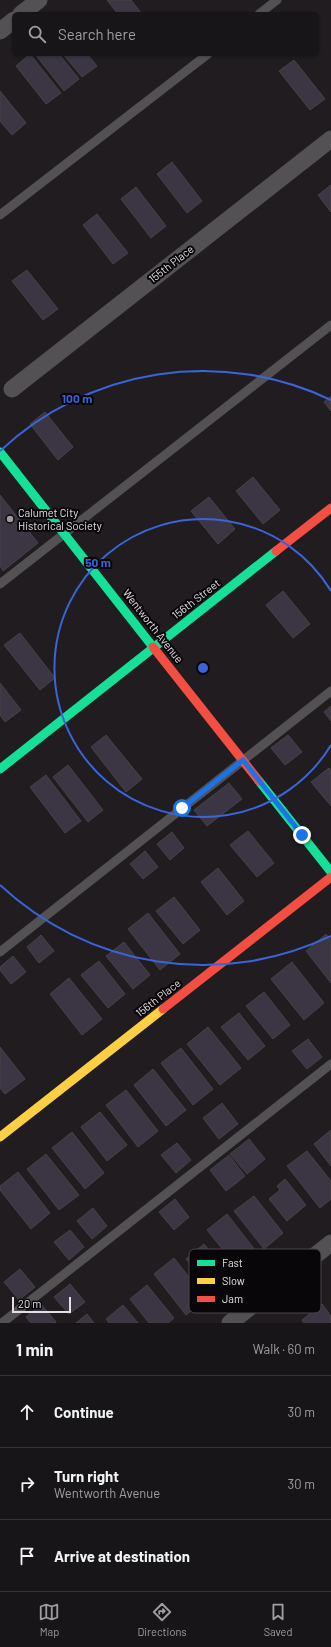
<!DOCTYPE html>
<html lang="en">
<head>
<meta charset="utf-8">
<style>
	:root { --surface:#181518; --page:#252225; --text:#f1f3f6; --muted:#9f9fa2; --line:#363437; --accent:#9f9b9f }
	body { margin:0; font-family:Barlow,sans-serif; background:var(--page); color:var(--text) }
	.scale { position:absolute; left:12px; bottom:10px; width:59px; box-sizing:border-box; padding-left:4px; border:2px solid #e3dfe4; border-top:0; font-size:11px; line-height:14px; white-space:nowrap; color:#e3dfe4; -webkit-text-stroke:3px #090609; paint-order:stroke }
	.stop { position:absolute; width:12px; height:12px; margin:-9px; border:3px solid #1a73e8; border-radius:50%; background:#fff }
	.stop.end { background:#1a73e8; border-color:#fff; box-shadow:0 1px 4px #0008 }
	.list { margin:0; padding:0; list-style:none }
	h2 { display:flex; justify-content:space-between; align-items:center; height:52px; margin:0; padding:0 16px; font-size:17px }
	h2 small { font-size:13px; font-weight:400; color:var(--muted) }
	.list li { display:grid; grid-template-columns:26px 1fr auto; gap:12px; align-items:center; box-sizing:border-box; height:72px; padding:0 16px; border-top:1px solid var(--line) }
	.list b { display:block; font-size:15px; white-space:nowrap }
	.list p { margin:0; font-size:13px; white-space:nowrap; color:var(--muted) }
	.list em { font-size:13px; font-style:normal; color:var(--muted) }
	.icon { flex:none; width:22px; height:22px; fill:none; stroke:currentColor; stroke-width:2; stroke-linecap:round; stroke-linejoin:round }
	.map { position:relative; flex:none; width:331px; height:1323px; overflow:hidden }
	.search { position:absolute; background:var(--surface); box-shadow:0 1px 3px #0004; left:12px; right:12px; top:12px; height:44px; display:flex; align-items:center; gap:10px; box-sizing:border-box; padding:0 14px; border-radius:6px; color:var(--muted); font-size:15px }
	.sheet { height:268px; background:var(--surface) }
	nav { display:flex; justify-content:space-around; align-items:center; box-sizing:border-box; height:56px; border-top:1px solid var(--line); background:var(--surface); font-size:11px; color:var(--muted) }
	nav a { display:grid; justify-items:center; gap:2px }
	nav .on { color:var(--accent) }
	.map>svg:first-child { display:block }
	.building { fill:#3c3544; stroke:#454347 }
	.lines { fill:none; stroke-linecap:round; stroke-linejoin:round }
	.lane { stroke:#535154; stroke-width:9 }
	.street { stroke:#535154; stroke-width:17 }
	.fast { stroke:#16e098; stroke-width:9 }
	.slow { stroke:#ffcf43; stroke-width:9 }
	.jam { stroke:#f24e42; stroke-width:9 }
	.route { stroke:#1a73e8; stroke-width:5 }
	.ring { fill:none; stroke:#3b64da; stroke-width:2 }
	.poi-dot { fill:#9f9b9f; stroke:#090609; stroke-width:1.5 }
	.labels { text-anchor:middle; stroke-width:4; stroke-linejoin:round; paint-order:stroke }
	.street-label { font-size:11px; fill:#e3dfe4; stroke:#090609 }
	.poi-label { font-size:11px; fill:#e3dfe4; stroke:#090609; text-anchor:start }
	.key { fill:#090609; stroke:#4a474b; stroke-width:1 }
	.key-label { font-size:11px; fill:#e3dfe4 }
	.centre { fill:#3b64da; stroke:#090609; stroke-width:2 }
	.ring-label { font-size:12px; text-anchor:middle; font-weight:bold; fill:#3b64da; stroke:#090609; stroke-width:4; stroke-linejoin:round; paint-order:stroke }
</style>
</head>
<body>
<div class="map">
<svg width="331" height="1323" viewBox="0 0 331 1323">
	<rect width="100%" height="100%" fill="#201c20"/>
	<path class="building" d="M107,0H131L142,14H118Z
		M30,54L61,93L46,104L16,66Z
		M35,54H59L79,79L64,91Z
		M63,54H87L97,66L82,77Z
		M294,60L325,99L310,110L279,71Z
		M0,91L26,123L12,135L0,121Z
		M172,162L202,201L187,213L157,174Z
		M331,185V212L318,195Z
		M136,187L166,226L151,238L121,199Z
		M97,214L128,253L113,264L83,225Z
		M27,270L58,309L43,320L12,281Z
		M331,396V411L324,402Z
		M45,412L73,447L58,460L30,424Z
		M253,477L280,510L263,524L236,491Z
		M0,495L38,543L3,571L0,566Z
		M209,497L235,529L218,544L191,511Z
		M283,591L310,624L293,638L266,605Z
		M20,633L55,678L40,690L4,645Z
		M0,683L21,710L5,722L0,715Z
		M331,706V721L324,712Z
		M106,735L142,779L126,792L91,747Z
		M288,735L302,752L285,765L271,748Z
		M68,765L103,810L88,822L53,777Z
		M329,768L331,771V806L311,782Z
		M46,775L81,821L65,833L30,787Z
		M229,783L242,799L207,826L194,810Z
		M248,831L274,863L257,877L230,845Z
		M172,832L184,848L170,860L157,844Z
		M145,851L158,867L143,879L130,864Z
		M218,868L244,901L227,915L201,882Z
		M174,897L200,930L183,944L156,911Z
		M148,913L180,954L160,970L128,929Z
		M326,934L331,940V983L306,951Z
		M41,935L54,951L39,963L27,947Z
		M124,942L150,975L133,989L106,956Z
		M13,956L26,972L11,984L0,970V967Z
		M99,961L125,994L108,1008L81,975Z
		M292,962L324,1003L304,1020L271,979Z
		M69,978L102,1019L82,1035L50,994Z
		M264,992L290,1025L273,1039L246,1006Z
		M239,1013L265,1046L248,1060L221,1027Z
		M208,1027L241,1068L220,1085L187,1044Z
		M308,1039L322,1057L307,1069L292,1051Z
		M0,1047L25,1079L5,1094L0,1088Z
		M181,1048L213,1089L193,1105L161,1063Z
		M153,1069L186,1110L166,1126L134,1085Z
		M126,1090L158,1131L138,1147L106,1105Z
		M222,1103L238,1124L219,1139L203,1118Z
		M100,1112L127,1145L107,1161L81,1127Z
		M331,1130V1166L314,1144Z
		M72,1132L104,1173L85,1189L52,1148Z
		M249,1139L265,1159L247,1174L230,1154Z
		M177,1143L191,1160L176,1173L161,1155Z
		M307,1151L331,1181V1199L320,1208L287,1166Z
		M46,1154L79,1195L59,1210L27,1169Z
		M229,1155L245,1176L226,1191L210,1170Z
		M18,1172L50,1213L31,1229L0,1190V1186Z
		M285,1179L306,1205L287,1221L269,1199L280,1190L277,1186Z
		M254,1196L283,1233L264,1249L234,1211Z
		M175,1199L189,1217L174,1230L159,1212Z
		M93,1208L107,1226L92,1239L77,1221Z
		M227,1214L259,1255L240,1271L207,1230Z
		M70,1230L84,1247L69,1260L54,1242Z
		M204,1244L230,1275L212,1290L186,1259Z
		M174,1258L206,1299L186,1315L154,1274Z
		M20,1269L35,1287L19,1300L4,1282Z
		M70,1284L85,1302L69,1314L54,1297Z
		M147,1285L174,1318L168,1323H149L130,1299Z
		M41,1304L56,1322L55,1323H31L26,1317Z
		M322,1304L331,1316V1323H304L302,1320Z
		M123,1305L138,1323H109L106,1319Z
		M87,1314L94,1323H76Z"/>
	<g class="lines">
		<path class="lane" d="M259,14L277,0
			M0,215L208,54
			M0,584L331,325
			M0,952L331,691
			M2,1323L331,1064"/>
		<path class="street" d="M21,14L39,0
			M0,31L14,20
			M12,389L331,139
			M230,1323L331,1243"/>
		<path class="fast" d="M0,452L153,647
			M0,769L276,551
			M259,781L331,872"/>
		<path class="slow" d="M0,1137L163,1009"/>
		<path class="jam" d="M276,551L331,508
			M153,647L259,781
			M163,1009L331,877"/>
	</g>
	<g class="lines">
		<path class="route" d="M182,808L243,760L302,835"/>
	</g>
	<g class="ring">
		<path d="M331 745A149 149 0 1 1 331 591"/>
		<path d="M331 936A297 297 0 0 1 0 885M0 451A297 297 0 0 1 331 400"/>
	</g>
	<circle class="poi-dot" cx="10" cy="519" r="4"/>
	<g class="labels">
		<g class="street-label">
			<text transform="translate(171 264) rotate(-38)" y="4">155th Place</text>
			<text transform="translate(196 599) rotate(-38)" y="4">156th Street</text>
			<text transform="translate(153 626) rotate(52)" y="4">Wentworth Avenue</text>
			<text transform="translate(158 998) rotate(-38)" y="4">156th Place</text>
		</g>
		<g class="poi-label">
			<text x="18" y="517">Calumet City<tspan x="18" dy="13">Historical Society</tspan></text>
		</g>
	</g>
	<rect x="189" y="1249" width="132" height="64" rx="6" class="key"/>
	<rect x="197" y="1260" width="18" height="6" fill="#16e098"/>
	<rect x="197" y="1278" width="18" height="6" fill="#ffcf43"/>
	<rect x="197" y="1296" width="18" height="6" fill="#f24e42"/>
	<g class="key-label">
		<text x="222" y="1267">Fast</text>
		<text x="222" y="1285">Slow</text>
		<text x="222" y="1303">Jam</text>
	</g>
	<circle cx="203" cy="668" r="6" class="centre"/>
	<g class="ring-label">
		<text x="77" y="403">100 m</text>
		<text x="98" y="567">50 m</text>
	</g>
</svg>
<div class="scale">20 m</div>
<div class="stop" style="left:182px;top:808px"></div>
<div class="stop end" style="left:302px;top:835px"></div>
<div class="search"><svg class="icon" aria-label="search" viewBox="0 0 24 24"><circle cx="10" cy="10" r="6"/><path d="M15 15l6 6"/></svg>Search here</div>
</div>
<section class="sheet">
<h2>1 min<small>Walk · 60 m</small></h2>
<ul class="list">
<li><svg class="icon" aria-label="ahead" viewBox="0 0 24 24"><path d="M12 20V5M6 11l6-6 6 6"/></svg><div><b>Continue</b></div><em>30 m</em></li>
<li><svg class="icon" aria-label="right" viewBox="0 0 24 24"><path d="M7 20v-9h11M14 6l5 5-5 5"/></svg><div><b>Turn right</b><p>Wentworth Avenue</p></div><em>30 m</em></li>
<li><svg class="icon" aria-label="arrive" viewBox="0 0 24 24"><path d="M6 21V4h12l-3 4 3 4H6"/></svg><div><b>Arrive at destination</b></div></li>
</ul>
</section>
<nav>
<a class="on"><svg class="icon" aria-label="map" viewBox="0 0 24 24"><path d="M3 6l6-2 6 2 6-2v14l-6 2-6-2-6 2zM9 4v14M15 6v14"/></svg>Map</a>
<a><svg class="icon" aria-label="directions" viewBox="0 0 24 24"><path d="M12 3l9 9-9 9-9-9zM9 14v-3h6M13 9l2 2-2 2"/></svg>Directions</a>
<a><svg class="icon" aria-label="saved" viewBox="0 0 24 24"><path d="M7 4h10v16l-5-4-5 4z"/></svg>Saved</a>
</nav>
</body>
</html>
